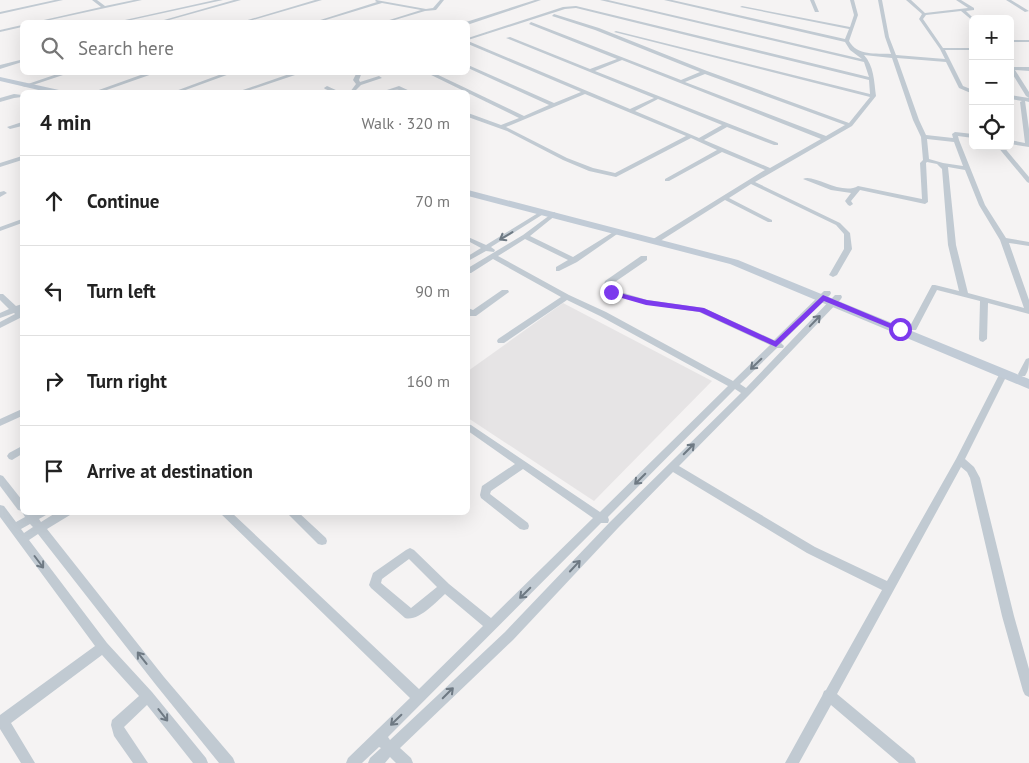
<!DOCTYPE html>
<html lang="en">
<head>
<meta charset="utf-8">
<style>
	:root { --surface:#fff; --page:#f2f2f2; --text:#222; --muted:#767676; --line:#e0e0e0 }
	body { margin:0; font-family:"PT Sans",sans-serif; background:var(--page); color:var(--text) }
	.controls { position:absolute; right:15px; top:15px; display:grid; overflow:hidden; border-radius:8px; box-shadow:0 5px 20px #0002 }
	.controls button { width:45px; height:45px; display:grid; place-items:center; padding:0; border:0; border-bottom:1px solid var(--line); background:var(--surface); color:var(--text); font:25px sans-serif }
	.stop { position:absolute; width:15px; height:15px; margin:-11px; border:4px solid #7c3aed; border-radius:50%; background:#fff }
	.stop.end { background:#7c3aed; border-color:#fff; box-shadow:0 1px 5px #0008 }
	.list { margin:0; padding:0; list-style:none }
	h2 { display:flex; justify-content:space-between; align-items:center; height:65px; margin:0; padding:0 20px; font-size:21px }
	h2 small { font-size:16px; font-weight:400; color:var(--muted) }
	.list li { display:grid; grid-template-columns:32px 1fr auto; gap:15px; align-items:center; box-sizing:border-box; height:90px; padding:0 20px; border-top:1px solid var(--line) }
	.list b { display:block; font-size:19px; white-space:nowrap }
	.list em { font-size:16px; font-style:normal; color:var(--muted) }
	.icon { flex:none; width:28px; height:28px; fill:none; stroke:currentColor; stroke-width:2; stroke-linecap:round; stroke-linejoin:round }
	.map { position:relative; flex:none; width:1029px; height:763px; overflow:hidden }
	.search { position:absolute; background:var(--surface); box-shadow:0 5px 20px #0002; left:20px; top:20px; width:450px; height:55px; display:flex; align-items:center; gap:12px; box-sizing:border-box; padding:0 18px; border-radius:8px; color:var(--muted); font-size:19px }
	.panel { position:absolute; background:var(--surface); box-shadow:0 5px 20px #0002; left:20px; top:90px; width:450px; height:425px; border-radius:8px }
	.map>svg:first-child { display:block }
	.education { fill:#e6e4e5 }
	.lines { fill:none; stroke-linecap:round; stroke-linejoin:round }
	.street { fill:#c1cad2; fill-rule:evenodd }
	.secondary { fill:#c1cbd6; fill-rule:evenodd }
	.oneway { stroke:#6e7983 }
	.route { fill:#7c3aed }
</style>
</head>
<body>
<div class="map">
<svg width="1029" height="763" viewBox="0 0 1029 763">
	<rect width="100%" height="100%" fill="#f5f3f3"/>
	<path class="education" d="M563,303L712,381L594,501L468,418V371Z"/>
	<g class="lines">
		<path class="street" d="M55,0H63L0,14V12Z
			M92,0H97L105,6L134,0H142L41,22H35L101,7Z
			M215,0H223L122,22H116Z
			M234,0H241L162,22H157Z
			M315,0H322L246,22H241Z
			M376,0L426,9L433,8L440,0H444L436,10L425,11L388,22H383L421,10L382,3L319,22H314L377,2L375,1Z
			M535,0H541L470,24L466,22Z
			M600,0H608L862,59L850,50L845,42L664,0H672L845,39L849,29L740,7L742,6L850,27L854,15L850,0H854L858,15L849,41C857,56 876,53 891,54L885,37L878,0H882L889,37L896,55L945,59L940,49L919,19L922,14L906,0H911L925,13L968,8L956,0H961L974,8V10L966,11L974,19H973V21L961,11L926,15L923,19L943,48H973V50H945L963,86L973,90V94L959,88L946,62L897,58L919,120L926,135L953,138L952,134L955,132L973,134V138L958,136L959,140L985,205L1006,238L1029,242V246L1009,243L1029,300V314L988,303L987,339L983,342L980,341L979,339L980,301L937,290L916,330H910L909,328L932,285H935L959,291L948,245L942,169L937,164L927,162L926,163L928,202L925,204L860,190L851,201L853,204L850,206L848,205L845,201L851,193L831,190L803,179C813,173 841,196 858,186L922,199L920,163L923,160L921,137L913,120L892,58L864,55C874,66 874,81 876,96L852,126L755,182L840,223L850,233L852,249L837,275L833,277L829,275L844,249V234L836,225L751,184L729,198L772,220V222H768L725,200L657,243H654L650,241L765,170L722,152L669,181H665V179L717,150L691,138L616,177L589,171L563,160L507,131L468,117V113L501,125L519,118L425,72H432L524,116L549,105L468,68V65L554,103L581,92L468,44V41L630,109L654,98L506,38L510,37L590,69L617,59L529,24L531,22L681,80L700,72L595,30L552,16L554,14L599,28L707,71L849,123L870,97L614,32L616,31L870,94L869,80L576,8L565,9L468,40V38L563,7L576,6L869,77L864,62ZM622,60L821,139L770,168L704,140L727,127L774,145H778V143L595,71ZM705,74L845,125L826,136L685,82ZM585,94L686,136L615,173L593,168L567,158L506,127ZM658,99L722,125L699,138L635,111ZM927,139L954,142L963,166L943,163L929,159ZM948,167L965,170L979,205L1000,240L1024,308L968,293L956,245Z
			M810,0H814L819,12H815Z
			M1006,0H1011L1029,11L1025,12Z
			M22,25V27L0,32V30Z
			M1010,40H1029V42H1010Z
			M20,60H22V62L0,69V65Z
			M1010,64L1013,67H1029V71L1015,70L1029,92V98L1026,96L1010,70Z
			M63,72H72L27,87L22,86Z
			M149,72H158L101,92L96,91Z
			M227,72H235L180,92H173Z
			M295,72H304L244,92H237Z
			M357,72H362L359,80L360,82L379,76L382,78L361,85L354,92H350L356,84L353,80Z
			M327,86L338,91L339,92H333L325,89L324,88Z
			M399,86L412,92C406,93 404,90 399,90C393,89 387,93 381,92Z
			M14,94L22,95V97L14,98L0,102V98Z
			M1010,95L1029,98V102L1025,101L1029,129V147L1010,144V140L1025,143L1020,102L1022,101L1010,99Z
			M22,122V126L10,129L7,127Z
			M997,146H1003L1029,177V183L1027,182Z
			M22,156V160L0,167V163Z
			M4,191L7,193L0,197V192Z
			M543,210L546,212L545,213L491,247L495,250L494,252L486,251L468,261V256L481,248L468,241V237L486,245Z
			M554,212L557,214L556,215L530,236L573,257L615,231H619L620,232L577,262L559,271H556V267L568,260L525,239L498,256L569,295L606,312L733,381L770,345L699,312L646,304L608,294L603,289L605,281L641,256H647V260L612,284L611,288L614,290L647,300L704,308L774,340L824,291H830L831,293L830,295L781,343L784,346L783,348H777L740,384L746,388L835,295H841L842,297L841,299L750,394L679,466L815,547L887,581L956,459L1000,373L1001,371H1007L1008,373L965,459L974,467L980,478L1014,616L1029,669V697L1025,695L1023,691L1002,616L970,478L967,472L961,467L837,694L914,758L916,763H899L831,705L799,763H785L822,696L824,691L826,690L882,590L807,553L673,472L618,528L513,640L400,748L411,758L413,763H396L390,757L385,763H368L370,758L381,748L379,747L362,763H346L348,758L410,698L219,512H231L419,689L483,626L445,594C436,602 418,622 405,618L371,588L369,585L373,573L406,550L410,548L414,550L449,584L491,618L593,518L523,469L491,491L490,494L528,523L529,526L528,529L524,530L520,529L481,498L480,495L482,486L515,464L468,431V424L471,425L600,512L728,386L600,316L567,300L504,343H498L497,341L498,339L561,297L493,259L471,273H468V268L523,235ZM735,389L741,393L610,522L505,632L390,740L388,737L601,523H608L609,520L608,517ZM409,559L437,587L411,608L381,583L382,579Z
			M22,219V223L0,231V227Z
			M502,290H508L509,292L476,316H470L468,314V308L473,310Z
			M0,294H3L16,306L22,304V309L20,310L22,312V317L0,328V322L15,314L14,313L0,318V313L9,309L0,300Z
			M1029,358C1029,365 1029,370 1025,376H1019L1018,374L1026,359Z
			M22,409V416L0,426V419Z
			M22,446V454L12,460L9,459L7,456L9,453Z
			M0,475L3,476L22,500V512H47L46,515L39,519L41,522L57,512H71L70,515L47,529L164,677L233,758L235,763H219L156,685L38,534L29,540L107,643L152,692L206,758L208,763H193L147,705L124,727L148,763H133L114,736L111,725L112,720L139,696L102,655L11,723L35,763H21L0,729V715L95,646L0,517V505L4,506L16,522L25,517L22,512V511L18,510L0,486ZM30,524L33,527L24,533L21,529Z
			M286,512H298L326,538L327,541L326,544L322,545L318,544Z"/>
		<path class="secondary" d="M0,77L59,90L60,92H47L0,81Z
			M468,190L738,260L1029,379V389L730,264L468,196Z"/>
	</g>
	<defs><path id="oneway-shaft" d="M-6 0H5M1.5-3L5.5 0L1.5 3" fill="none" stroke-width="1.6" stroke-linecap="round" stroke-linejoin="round" transform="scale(1.25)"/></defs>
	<g class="oneway">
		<use href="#oneway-shaft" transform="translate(506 236) rotate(149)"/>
		<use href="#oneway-shaft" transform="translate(815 321) rotate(-46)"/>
		<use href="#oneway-shaft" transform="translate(756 364) rotate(136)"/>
		<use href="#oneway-shaft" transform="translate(689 449) rotate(-45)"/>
		<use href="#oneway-shaft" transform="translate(640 479) rotate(135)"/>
		<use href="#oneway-shaft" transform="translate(39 562) rotate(53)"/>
		<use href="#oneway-shaft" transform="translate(575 566) rotate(-47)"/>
		<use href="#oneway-shaft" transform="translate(525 593) rotate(135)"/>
		<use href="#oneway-shaft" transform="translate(142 658) rotate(-128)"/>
		<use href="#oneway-shaft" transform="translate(448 693) rotate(-45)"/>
		<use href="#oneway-shaft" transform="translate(163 715) rotate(52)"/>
		<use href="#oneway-shaft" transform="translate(396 720) rotate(136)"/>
	</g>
	<path class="route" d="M608,290L647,300L704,308L775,341L823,295L904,329L897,331L824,301L776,347L700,312L646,305L608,294Z"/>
</svg>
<div class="controls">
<button>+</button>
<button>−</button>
<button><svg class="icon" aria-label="locate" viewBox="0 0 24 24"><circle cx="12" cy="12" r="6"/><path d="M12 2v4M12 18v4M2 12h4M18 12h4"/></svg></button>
</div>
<div class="stop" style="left:900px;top:329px"></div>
<div class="stop end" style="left:611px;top:292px"></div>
<div class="search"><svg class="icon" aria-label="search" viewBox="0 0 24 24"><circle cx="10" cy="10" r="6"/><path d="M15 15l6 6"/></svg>Search here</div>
<section class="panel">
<h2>4 min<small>Walk · 320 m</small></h2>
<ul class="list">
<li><svg class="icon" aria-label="ahead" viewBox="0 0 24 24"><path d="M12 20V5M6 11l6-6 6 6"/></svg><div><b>Continue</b></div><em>70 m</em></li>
<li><svg class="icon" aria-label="left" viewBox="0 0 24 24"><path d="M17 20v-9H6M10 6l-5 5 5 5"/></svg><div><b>Turn left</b></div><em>90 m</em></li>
<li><svg class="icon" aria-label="right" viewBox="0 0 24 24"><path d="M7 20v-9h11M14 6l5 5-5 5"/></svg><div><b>Turn right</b></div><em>160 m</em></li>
<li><svg class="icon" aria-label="arrive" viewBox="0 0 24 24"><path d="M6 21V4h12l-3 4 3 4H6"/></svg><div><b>Arrive at destination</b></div></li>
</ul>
</section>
</div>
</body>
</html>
